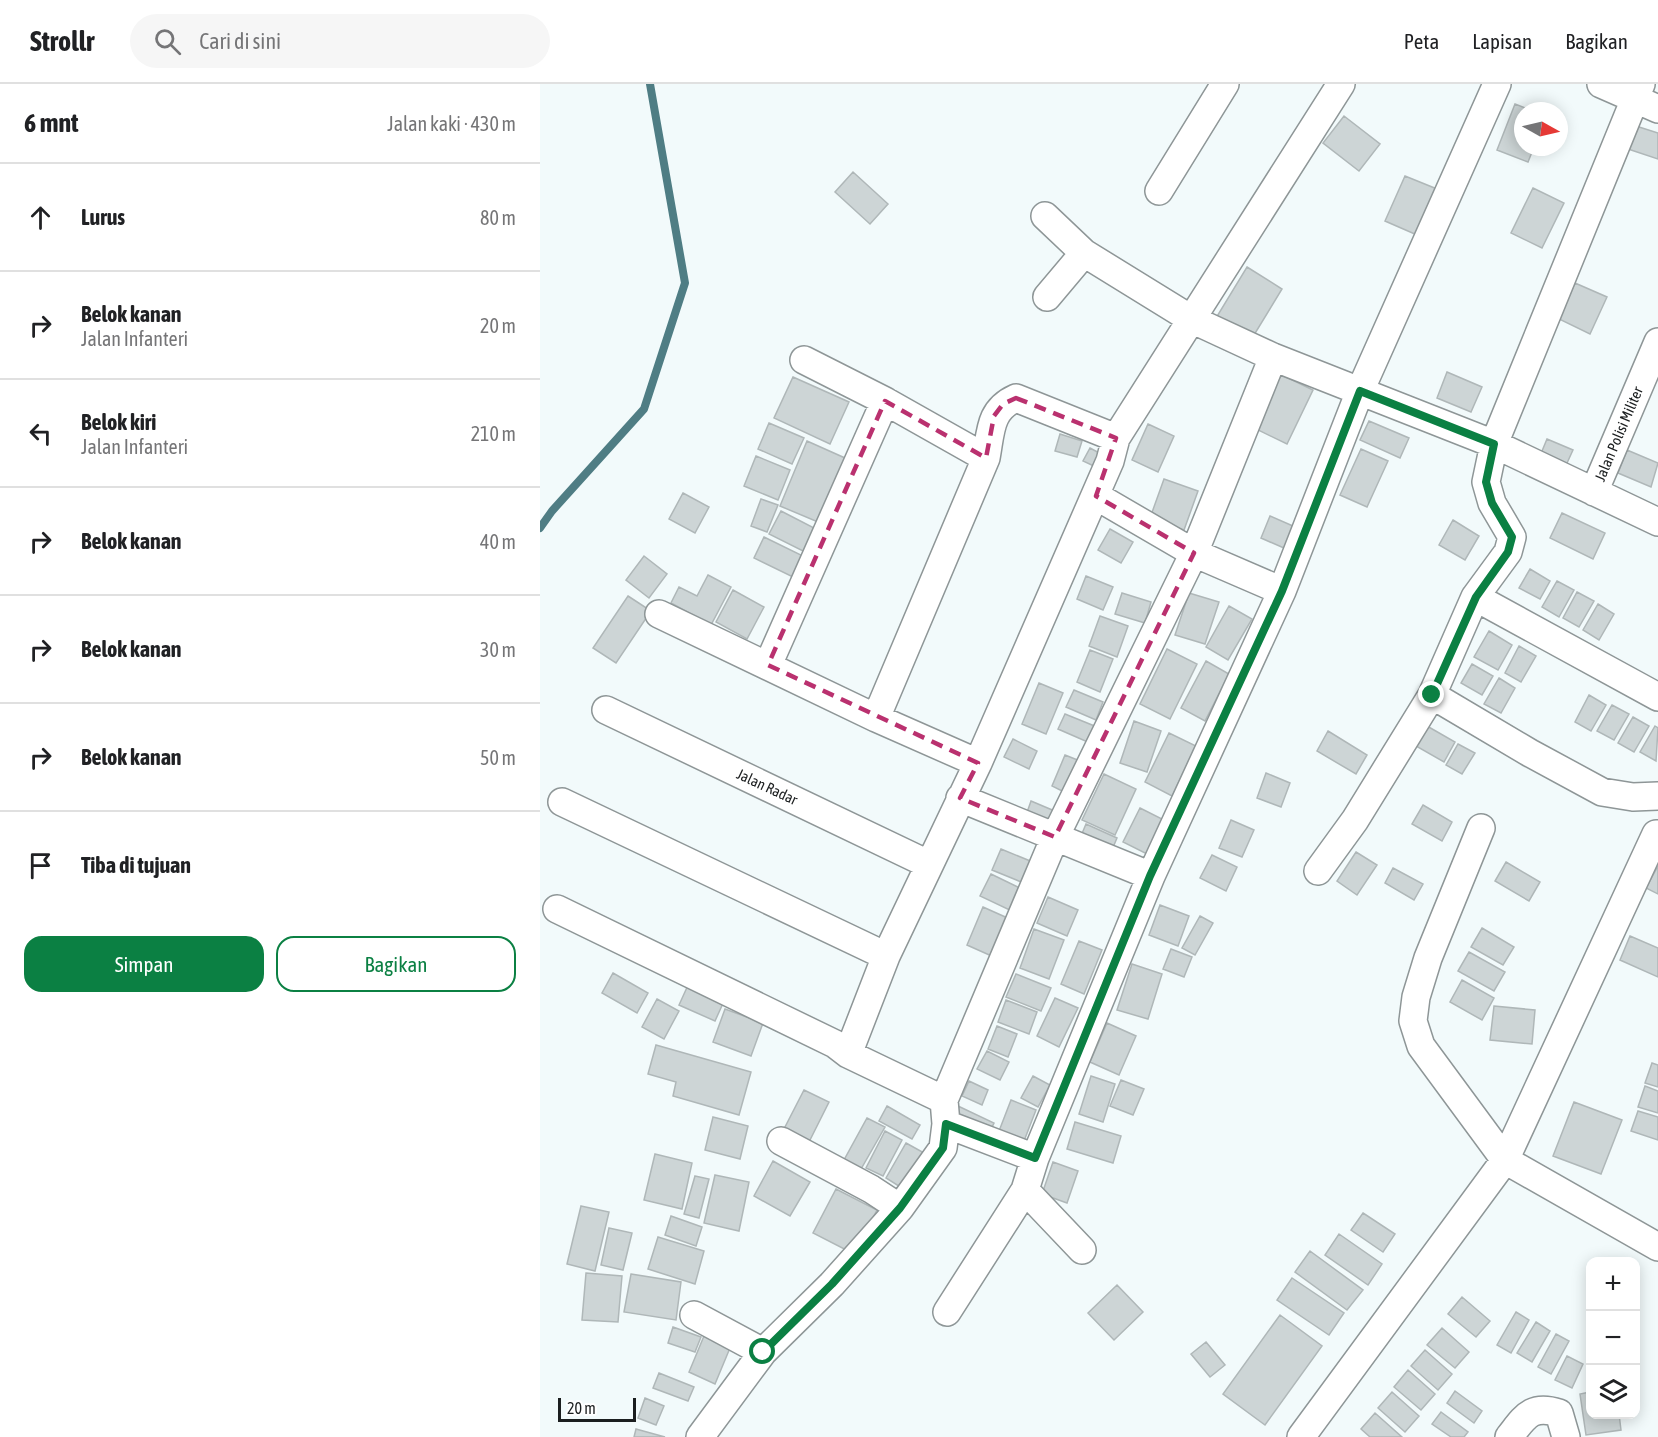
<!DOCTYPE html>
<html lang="id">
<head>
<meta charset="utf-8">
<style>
	:root { --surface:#fff; --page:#f6f6f6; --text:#202124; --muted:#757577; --line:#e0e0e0; --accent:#0b8043 }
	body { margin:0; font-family:"Asap Condensed",sans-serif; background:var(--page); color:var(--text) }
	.controls { position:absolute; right:18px; bottom:18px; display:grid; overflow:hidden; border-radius:12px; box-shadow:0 3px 15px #0003 }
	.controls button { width:54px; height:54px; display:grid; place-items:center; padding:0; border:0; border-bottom:2px solid var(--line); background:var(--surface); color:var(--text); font:30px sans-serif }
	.compass { position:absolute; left:974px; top:18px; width:54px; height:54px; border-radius:50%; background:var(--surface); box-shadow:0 3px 15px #0003; rotate:98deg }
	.scale { position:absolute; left:18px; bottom:15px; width:78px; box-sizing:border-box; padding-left:6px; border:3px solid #1b1e1f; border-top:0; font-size:16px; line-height:21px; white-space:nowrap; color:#1b1e1f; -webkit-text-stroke:4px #fff; paint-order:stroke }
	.stop { position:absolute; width:18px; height:18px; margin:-14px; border:4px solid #0b8043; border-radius:50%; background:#fff }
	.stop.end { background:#0b8043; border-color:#fff; box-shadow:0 2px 6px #0008 }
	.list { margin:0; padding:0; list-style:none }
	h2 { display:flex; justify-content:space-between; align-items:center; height:78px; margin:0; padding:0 24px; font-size:26px }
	h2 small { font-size:20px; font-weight:400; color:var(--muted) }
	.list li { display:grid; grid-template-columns:39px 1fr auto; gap:18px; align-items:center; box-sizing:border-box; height:108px; padding:0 24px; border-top:2px solid var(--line) }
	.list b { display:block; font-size:22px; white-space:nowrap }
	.list p { margin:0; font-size:20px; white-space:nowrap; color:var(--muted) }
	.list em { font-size:20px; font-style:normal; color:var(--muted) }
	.actions { display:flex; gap:12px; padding:18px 24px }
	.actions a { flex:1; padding:14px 0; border:2px solid var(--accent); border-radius:18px; text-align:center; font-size:21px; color:var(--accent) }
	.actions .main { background:var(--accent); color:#fff }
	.icon { flex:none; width:33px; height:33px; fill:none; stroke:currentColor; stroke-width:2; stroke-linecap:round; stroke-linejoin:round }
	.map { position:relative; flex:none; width:1118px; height:1353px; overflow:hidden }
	header { display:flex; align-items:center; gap:36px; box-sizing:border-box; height:84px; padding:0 30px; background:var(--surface); border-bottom:2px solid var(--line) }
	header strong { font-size:28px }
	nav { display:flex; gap:33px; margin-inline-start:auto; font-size:21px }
	.search { width:420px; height:54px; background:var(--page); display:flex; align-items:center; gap:15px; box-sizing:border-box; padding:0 21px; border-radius:33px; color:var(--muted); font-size:22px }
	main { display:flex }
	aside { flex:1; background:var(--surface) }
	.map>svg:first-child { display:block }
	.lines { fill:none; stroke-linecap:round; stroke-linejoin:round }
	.stream { stroke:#4f7d84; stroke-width:8 }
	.building { fill:#cdd5d6; stroke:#afb7b8; stroke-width:1.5 }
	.street-casing { stroke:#8e9697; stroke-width:30 }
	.street { stroke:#fff; stroke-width:27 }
	.route { stroke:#0b8043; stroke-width:8 }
	.marked { fill:none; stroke:#ba316f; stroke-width:4.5; stroke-dasharray:12 8; stroke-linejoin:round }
	.labels { text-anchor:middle; stroke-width:4.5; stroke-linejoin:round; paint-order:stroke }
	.street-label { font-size:15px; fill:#1b1e1f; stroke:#fff }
</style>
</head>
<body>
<header>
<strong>Strollr</strong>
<div class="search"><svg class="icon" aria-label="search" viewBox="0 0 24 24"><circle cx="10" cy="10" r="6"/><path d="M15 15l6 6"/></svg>Cari di sini</div>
<nav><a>Peta</a><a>Lapisan</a><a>Bagikan</a></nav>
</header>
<main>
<aside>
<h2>6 mnt<small>Jalan kaki · 430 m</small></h2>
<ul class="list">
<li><svg class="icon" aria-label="ahead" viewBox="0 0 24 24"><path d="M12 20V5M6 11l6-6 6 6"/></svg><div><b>Lurus</b></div><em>80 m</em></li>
<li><svg class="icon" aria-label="right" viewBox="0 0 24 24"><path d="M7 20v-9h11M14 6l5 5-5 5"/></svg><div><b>Belok kanan</b><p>Jalan Infanteri</p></div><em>20 m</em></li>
<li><svg class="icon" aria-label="left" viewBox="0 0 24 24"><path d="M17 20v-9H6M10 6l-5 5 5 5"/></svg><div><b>Belok kiri</b><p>Jalan Infanteri</p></div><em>210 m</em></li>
<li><svg class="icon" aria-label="right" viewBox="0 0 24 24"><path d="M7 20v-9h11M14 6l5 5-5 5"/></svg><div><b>Belok kanan</b></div><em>40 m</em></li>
<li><svg class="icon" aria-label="right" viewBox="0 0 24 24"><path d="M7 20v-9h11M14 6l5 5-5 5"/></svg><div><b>Belok kanan</b></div><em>30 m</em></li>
<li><svg class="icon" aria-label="right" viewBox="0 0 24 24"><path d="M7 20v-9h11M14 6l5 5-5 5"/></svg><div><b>Belok kanan</b></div><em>50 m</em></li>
<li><svg class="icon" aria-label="arrive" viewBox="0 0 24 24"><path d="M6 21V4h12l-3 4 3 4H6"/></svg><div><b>Tiba di tujuan</b></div></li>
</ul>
<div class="actions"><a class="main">Simpan</a><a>Bagikan</a></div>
</aside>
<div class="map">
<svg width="1118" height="1353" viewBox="0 0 1118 1353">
	<rect width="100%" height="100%" fill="#f2fafb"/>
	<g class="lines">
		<path class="stream" d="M0,444L12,427L104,325L145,199L110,0"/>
	</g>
	<path class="building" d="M975,20L993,27H983V63H994L988,78L957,66Z
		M804,32L840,60L819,87L783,59Z
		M1096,42L1118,49V75L1088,65Z
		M313,88L348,120L330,140L295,108Z
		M865,92L897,105L877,151L845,137Z
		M993,104L1024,119L1002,164L971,149Z
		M707,183L742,205L711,256L676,234Z
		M1035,199L1067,213L1050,250L1019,235Z
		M907,288L942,303L931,328L897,314Z
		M740,290L773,306L747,360L714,344Z
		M253,293L309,318L290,360L234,334Z
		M829,337L869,354L860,374L820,356Z
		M229,339L264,354L252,380L218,365Z
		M608,340L634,352L618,388L592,376Z
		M520,350L542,357L537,373L515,367Z
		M1007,355L1033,366L1022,390L997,379Z
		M267,357L305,374L278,438L240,422Z
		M550,364L565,372L558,384L543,377Z
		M821,365L848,377L827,423L800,411Z
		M1087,366L1118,379L1111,403L1078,389Z
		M216,372L250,386L238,416L204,402Z
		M624,395L658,407L644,446L610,434Z
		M143,409L169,423L155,449L129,435Z
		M221,415L238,421L227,448L211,442Z
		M241,427L278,446L267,469L229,450Z
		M1022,429L1065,449L1053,475L1010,454Z
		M730,432L762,446L753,468L721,454Z
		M913,436L939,452L925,476L899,461Z
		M570,445L593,458L581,479L558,466Z
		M224,453L263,472L253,493L214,474Z
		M104,472L127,490L109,514L86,496Z
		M990,485L1010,497L1000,515L979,504Z
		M168,491L191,503L171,541L131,519L139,503L157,512Z
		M546,492L573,503L563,526L537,515Z
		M1017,497L1034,506L1019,533L1002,523Z
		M193,506L224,523L207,555L176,538Z
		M1037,508L1054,517L1039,543L1023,534Z
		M582,509L611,518L605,539L575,530Z
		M649,509L679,518L665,560L635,551Z
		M88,512L111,527L76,579L53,564Z
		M1058,520L1074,530L1059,556L1043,546Z
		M689,522L712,535L688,576L666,563Z
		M560,532L588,542L577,573L549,562Z
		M949,547L972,561L958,586L934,573Z
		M979,562L996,572L981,598L965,589Z
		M627,565L657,580L630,635L600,620Z
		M550,566L573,575L560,608L537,598Z
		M666,577L689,590L665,637L641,624Z
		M932,580L953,592L942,611L921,599Z
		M959,594L975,604L961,629L944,620Z
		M499,599L523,609L506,650L482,640Z
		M534,606L563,618L556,636L526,623Z
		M1049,611L1066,621L1051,647L1035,638Z
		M1072,621L1089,630L1074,656L1057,647Z
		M525,630L557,643L550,659L518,645Z
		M1093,633L1109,642L1094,668L1078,659Z
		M594,637L621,647L607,688L580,679Z
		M887,642L915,658L904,678L876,662Z
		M1115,642L1118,644L1116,677L1100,668Z
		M788,647L827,671L816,690L777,667Z
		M629,649L656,662L632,712L605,698Z
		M473,655L497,667L489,685L464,673Z
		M918,660L935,669L922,690L906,681Z
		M525,671L540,677L526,709L512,702Z
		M726,689L750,699L741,723L717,714Z
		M564,690L596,705L575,751L542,736Z
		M491,717L517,728L511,745L485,734Z
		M883,721L912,738L902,757L872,740Z
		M600,724L626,737L609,771L583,758Z
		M691,736L714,746L702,773L679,764Z
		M546,740L577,754L569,773L538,759Z
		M461,765L500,781L491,802L452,786Z
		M816,768L837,781L817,811L797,797Z
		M672,771L697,783L686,807L660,794Z
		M966,778L1000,798L989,817L955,797Z
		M1118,782V810L1106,804Z
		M853,784L883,800L874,816L845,799Z
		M451,790L486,807L476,829L440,812Z
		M508,813L538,826L527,852L497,839Z
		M620,821L649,832L638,862L609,851Z
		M443,823L472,836L456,874L427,861Z
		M660,832L673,839L655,871L642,864Z
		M942,844L974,863L963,881L931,863Z
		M494,845L524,856L509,895L480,884Z
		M1090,852L1118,864V893L1080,876Z
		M539,857L562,866L544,910L521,900Z
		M631,865L652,873L644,893L623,885Z
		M929,868L965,888L954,907L918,887Z
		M592,880L622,890L608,935L577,926Z
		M73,889L108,909L97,929L62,909Z
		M476,890L511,904L501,927L466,913Z
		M922,896L954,914L942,936L910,918Z
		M149,899L185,915L175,937L139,921Z
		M515,914L538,924L519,963L497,952Z
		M117,915L139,927L124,955L102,943Z
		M466,916L497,928L489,950L458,938Z
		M954,922L995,926L992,960L950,956Z
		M185,925L223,939L211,972L173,958Z
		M567,939L596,952L579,991L550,978Z
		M457,942L477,950L468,973L448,965Z
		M116,961L211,988L199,1031L133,1012L136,998L108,990Z
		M447,967L469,978L460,996L437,985Z
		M1112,979L1118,981V1003L1105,999Z
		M493,992L510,1001L498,1023L481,1014Z
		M551,992L575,1000L563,1038L539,1030Z
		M581,996L604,1005L593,1031L570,1022Z
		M429,997L448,1006L442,1021L422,1012Z
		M1105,1002L1118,1007V1029L1098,1023Z
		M264,1006L289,1018L269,1058L244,1045Z
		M471,1016L496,1026L484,1057L459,1047Z
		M1034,1018L1082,1036L1061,1090L1013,1072Z
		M347,1022L380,1041L372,1055L339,1037Z
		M418,1022L454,1039L447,1054L411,1037Z
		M1098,1027L1118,1033V1056L1091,1047Z
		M173,1033L208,1042L200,1075L165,1066Z
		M327,1034L345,1043L321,1085L304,1076Z
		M535,1038L581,1052L573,1079L527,1065Z
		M345,1047L362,1056L343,1092L326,1084Z
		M366,1059L386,1070L365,1106L346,1094Z
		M115,1070L152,1079L142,1125L104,1116Z
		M233,1077L270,1098L250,1132L214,1112Z
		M513,1078L538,1087L527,1119L502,1110Z
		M175,1091L209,1098L199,1147L164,1139Z
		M155,1092L169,1095L159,1134L144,1130Z
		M296,1105L337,1126L314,1170L273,1149Z
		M41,1122L69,1128L55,1187L27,1180Z
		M823,1129L855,1150L843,1168L811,1146Z
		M131,1132L162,1143L156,1162L125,1151Z
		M69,1144L92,1149L83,1186L61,1181Z
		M799,1150L842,1180L828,1201L785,1171Z
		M118,1153L164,1167L155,1200L108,1185Z
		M770,1167L823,1206L807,1226L755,1188Z
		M46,1189L82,1192L78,1238L42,1236Z
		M91,1190L141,1198L136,1236L84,1228Z
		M752,1194L804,1229L789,1251L737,1216Z
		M577,1201L603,1228L574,1256L548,1229Z
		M922,1213L950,1237L936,1253L908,1230Z
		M976,1228L989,1236L971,1269L957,1261Z
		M740,1231L782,1262L725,1341L683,1310Z
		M996,1238L1010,1247L992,1278L977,1269Z
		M133,1243L161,1253L155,1268L128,1259Z
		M902,1244L929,1268L915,1284L887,1261Z
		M1016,1250L1029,1257L1011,1290L998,1283Z
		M164,1252L190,1264L175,1300L149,1288Z
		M666,1258L685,1281L670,1293L651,1270Z
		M885,1266L912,1290L898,1306L871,1282Z
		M1027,1272L1043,1280L1032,1304L1015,1296Z
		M868,1286L895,1310L881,1326L854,1303Z
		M119,1289L154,1303L148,1317L113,1304Z
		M915,1307L942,1327L934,1339L907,1319Z
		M852,1308L879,1332L865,1348L838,1324Z
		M1050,1308V1330H1079L1081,1346L1046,1351L1040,1310Z
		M105,1314L124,1322L116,1341L98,1334Z
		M901,1328L928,1348L924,1353H911L892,1340Z
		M835,1329L862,1353H830L821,1345Z
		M96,1345L125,1353H94Z"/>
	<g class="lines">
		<g class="street-casing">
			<path id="street" d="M1061,0L1118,25
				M1101,0L954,360L946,398L952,419L972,453L968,468L935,513L1118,613
				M619,107L685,0
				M505,132L544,169L651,235L733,273L954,360L1118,438
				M507,213L544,169
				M264,276L345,317
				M446,374C451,348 449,326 476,314L576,354
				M1054,408L1118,258
				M556,412L654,469L742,507
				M119,530L336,634L438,679
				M228,581L345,317L446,374L336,634
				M892,611L990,669L1062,708L1093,713L1118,712
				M66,626L388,780
				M420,714L611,792
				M22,718L346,872L308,970
				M941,744L888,874L876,913L873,937L881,962L965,1076L1118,1163
				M778,787L815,736L892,611L935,513
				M17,825L295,960L308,970L404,1016
				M346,872L438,679L570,377L576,354L801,0
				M406,1040L495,1074
				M241,1057L331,1105L360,1124L403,1064L406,1040L404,1016L515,753L654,469L733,273
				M542,1166L485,1106L495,1074L611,792L742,507L820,307L957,0
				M407,1228L485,1106
				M154,1231L223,1268
				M160,1353L223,1268L292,1200L360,1124
				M761,1353L965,1076L1116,750
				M969,1353C985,1333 991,1320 1019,1329L1026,1353"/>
		</g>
		<use href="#street" class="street"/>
	</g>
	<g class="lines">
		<path class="route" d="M223,1268L292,1200L360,1124L403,1064L406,1040L495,1074L610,792L742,507L820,307L954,360L946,398L952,419L972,453L968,468L936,513L892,611"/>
	</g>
	<path class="marked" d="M476,314L576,354L556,412L654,469L515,753L420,714L438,679L228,581L345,317L446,374L454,332L463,320Z"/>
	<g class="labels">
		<g class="street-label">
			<text transform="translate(1079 350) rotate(-67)" y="5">Jalan Polisi Militer</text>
			<text transform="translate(227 703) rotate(25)" y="5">Jalan Radar</text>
		</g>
	</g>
</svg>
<div class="controls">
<button>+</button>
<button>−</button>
<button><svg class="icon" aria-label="layers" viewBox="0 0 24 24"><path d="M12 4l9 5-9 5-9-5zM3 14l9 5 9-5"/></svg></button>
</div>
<svg class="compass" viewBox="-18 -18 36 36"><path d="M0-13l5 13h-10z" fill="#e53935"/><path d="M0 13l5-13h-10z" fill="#757577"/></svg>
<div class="scale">20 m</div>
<div class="stop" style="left:223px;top:1268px"></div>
<div class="stop end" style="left:892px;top:611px"></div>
</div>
</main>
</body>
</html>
